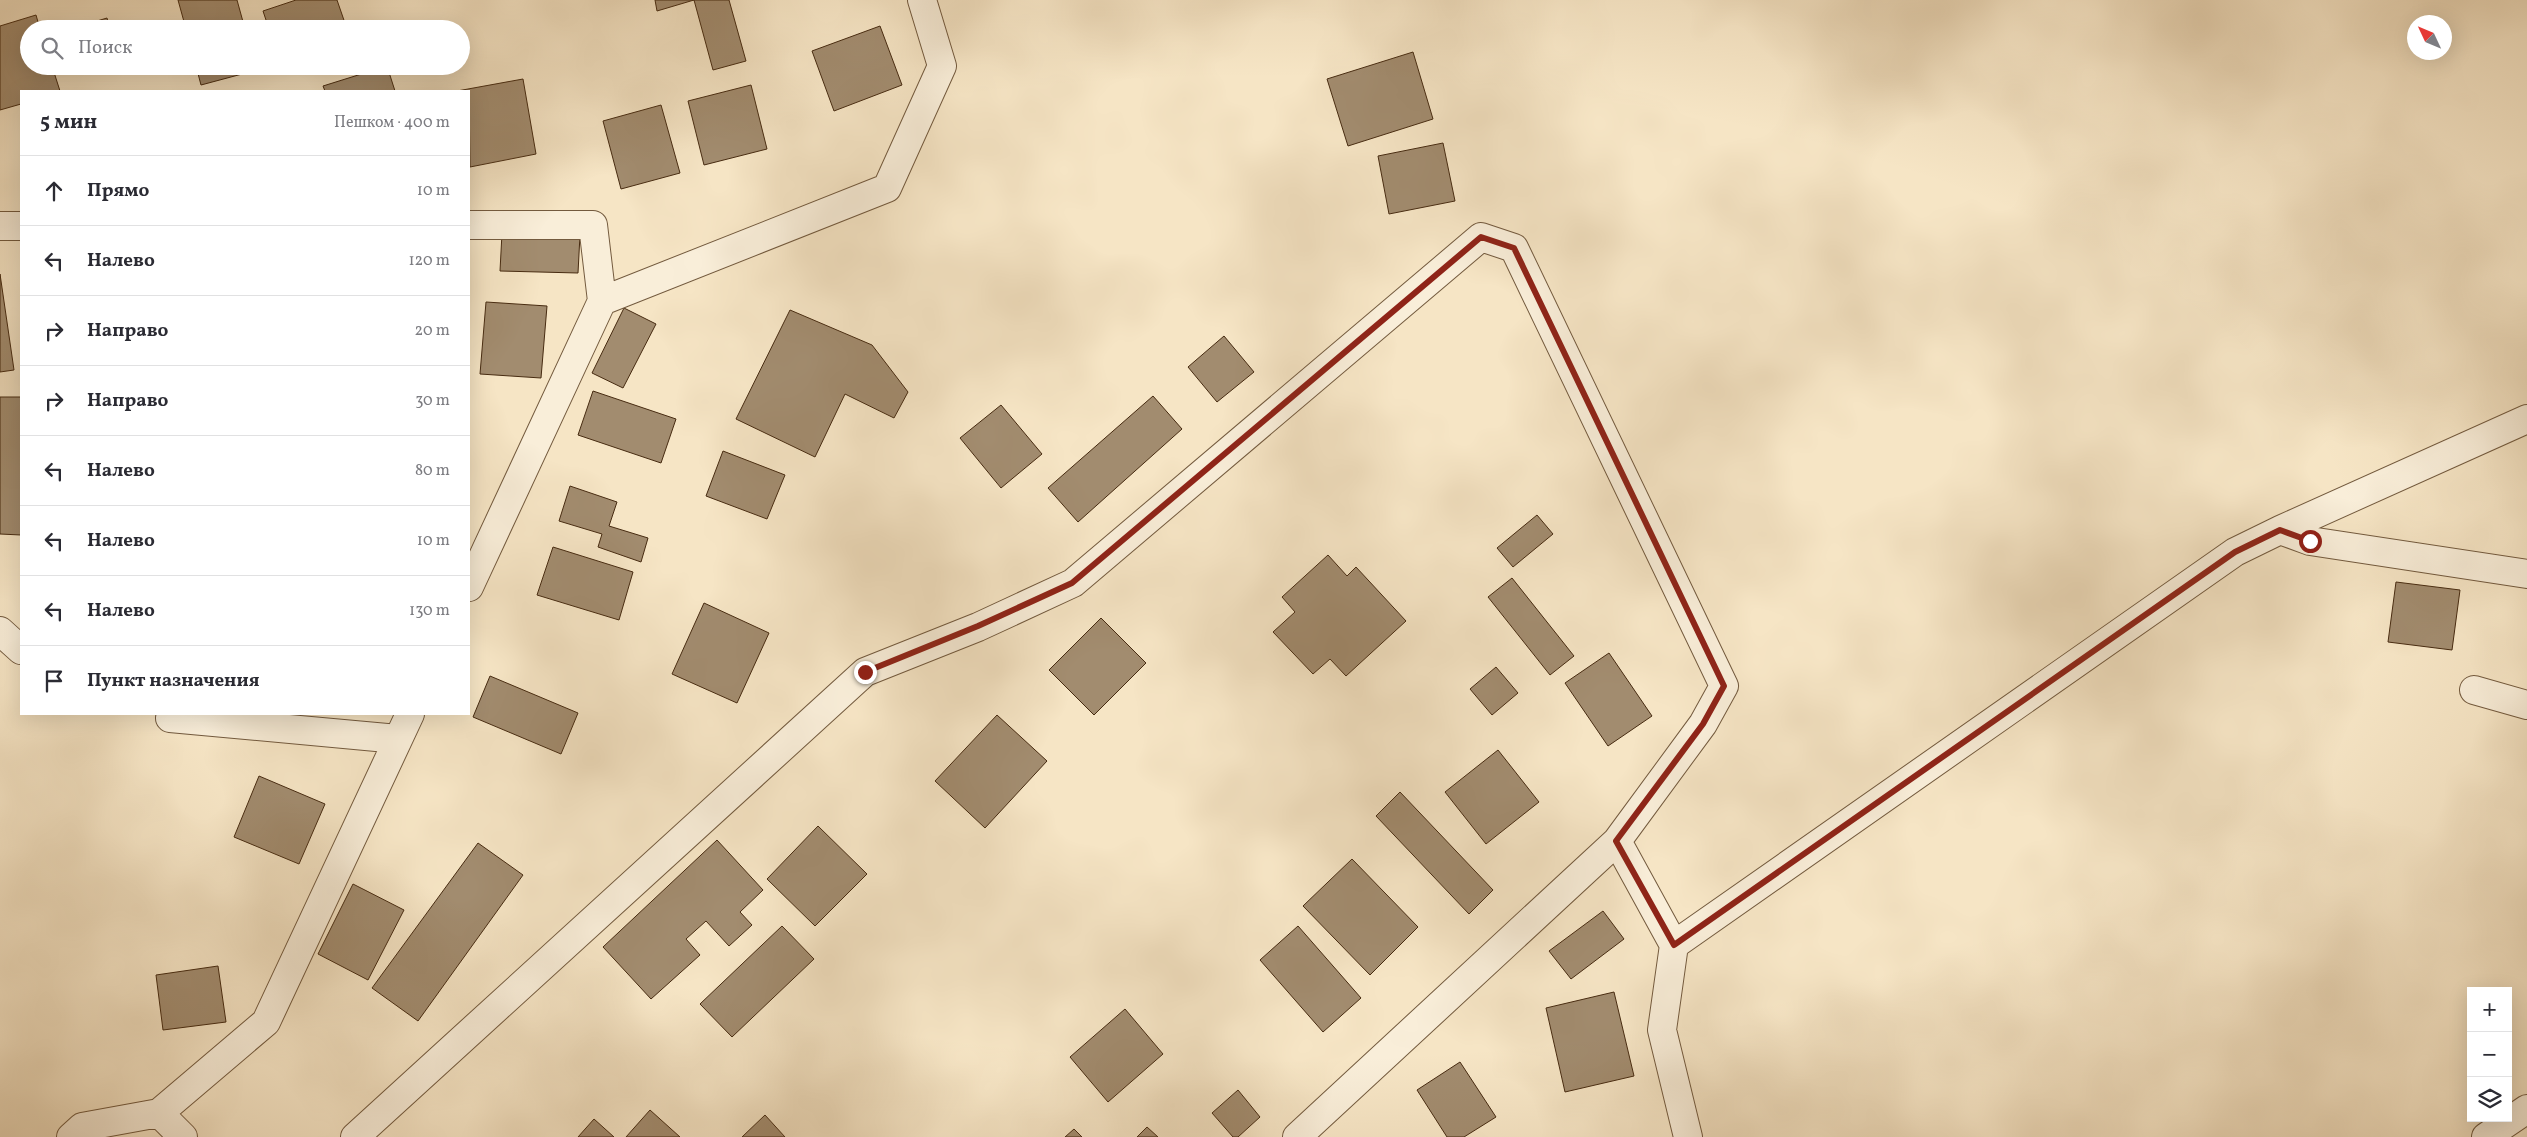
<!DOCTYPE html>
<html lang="ru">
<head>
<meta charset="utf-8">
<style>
	:root { --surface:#fff; --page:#f7f7f7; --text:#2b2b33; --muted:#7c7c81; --line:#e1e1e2 }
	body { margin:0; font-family:Vollkorn,serif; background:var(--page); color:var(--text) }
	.controls { position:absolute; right:15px; bottom:15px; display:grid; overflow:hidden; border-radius:0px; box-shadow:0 5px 20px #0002 }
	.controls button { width:45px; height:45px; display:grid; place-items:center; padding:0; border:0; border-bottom:1px solid var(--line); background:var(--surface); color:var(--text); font:25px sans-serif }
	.compass { position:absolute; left:2407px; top:15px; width:45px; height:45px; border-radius:50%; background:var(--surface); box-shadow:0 5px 20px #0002; rotate:314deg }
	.stop { position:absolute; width:15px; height:15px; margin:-11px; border:4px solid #8f2418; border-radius:50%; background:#fff }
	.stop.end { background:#8f2418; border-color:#fff; box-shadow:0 1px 5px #0008 }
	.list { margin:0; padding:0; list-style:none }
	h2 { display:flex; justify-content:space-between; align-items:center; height:65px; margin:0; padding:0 20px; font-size:21px }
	h2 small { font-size:16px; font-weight:400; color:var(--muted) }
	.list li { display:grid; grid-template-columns:32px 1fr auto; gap:15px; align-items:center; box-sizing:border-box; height:70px; padding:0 20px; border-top:1px solid var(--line) }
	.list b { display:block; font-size:19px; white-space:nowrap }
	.list em { font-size:16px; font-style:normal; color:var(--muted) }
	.icon { flex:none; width:28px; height:28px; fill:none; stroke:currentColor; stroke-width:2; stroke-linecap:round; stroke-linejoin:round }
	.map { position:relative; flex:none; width:2527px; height:1137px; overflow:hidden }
	.search { position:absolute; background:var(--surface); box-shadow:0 5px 20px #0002; left:20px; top:20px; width:450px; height:55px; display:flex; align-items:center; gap:12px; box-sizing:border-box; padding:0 18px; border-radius:28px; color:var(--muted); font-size:19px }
	.panel { position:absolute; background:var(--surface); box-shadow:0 5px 20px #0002; left:20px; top:90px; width:450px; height:625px; border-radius:0px }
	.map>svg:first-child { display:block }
	.building { fill:#a28c6f; stroke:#472b11 }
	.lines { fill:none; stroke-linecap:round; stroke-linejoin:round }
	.minor-casing { stroke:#735a3e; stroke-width:30 }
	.minor { stroke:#f9eed9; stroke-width:28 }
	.route { stroke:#8f2418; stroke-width:6 }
</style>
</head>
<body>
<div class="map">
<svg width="2527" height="1137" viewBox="0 0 2527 1137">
	<rect width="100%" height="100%" fill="#f6e5c5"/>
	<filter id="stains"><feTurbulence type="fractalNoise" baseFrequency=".004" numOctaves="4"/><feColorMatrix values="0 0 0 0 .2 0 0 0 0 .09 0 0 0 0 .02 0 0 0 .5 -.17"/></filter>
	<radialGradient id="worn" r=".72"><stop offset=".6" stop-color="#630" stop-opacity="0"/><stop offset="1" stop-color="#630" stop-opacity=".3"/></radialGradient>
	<path class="building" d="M178,0H237L245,29H186Z
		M296,0H337L347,29H269L263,11Z
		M655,0H729L746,61L713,70L694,0L657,11Z
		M36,15L40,29H29V66H52L60,91H21V104L0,110V26Z
		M107,18L110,29H78L77,27Z
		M880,26L902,85L834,111L812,51Z
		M1413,52L1433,119L1348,146L1327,79Z
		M88,66H112L90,73Z
		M196,66H256L257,70L201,85Z
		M387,66L395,91H325L323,86Z
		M523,79L536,154L470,167L469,91H457Z
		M751,85L767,149L704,165L688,101Z
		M661,105L680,173L621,189L603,121Z
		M1443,143L1455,201L1389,214L1378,156Z
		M502,233L580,235L578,273L500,271Z
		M0,274L14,370L0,372Z
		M486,302L547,306L541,378L480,374Z
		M624,308L656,324L623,388L592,373Z
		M790,310L872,345L908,392L894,418L845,394L815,457L736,419Z
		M1224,336L1254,372L1217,402L1188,367Z
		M593,391L676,419L661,463L578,435Z
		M1153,396L1182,429L1078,522L1048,488Z
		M0,397H21V535L0,534Z
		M1001,405L1042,454L1001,488L960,438Z
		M723,451L785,475L767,519L706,496Z
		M570,486L617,502L609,526L648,538L641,562L598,547L602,534L559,521Z
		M1537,515L1553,534L1513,567L1497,548Z
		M553,547L633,572L619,620L537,595Z
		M1328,555L1347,576L1356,567L1406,621L1346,676L1330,659L1313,674L1273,632L1295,612L1282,597Z
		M1512,578L1574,656L1550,675L1488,597Z
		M2396,582L2460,590L2452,650L2388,642Z
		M704,603L769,633L737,703L672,674Z
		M1101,618L1146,663L1094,715L1049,670Z
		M1609,653L1652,716L1608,746L1565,683Z
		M1496,667L1518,693L1492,715L1470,689Z
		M490,676L578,713L561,754L473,717Z
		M997,715L1047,761L985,828L935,781Z
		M1498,750L1539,802L1486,844L1445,792Z
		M259,776L325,804L299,864L234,837Z
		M1400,792L1493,890L1469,914L1376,816Z
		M818,826L867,874L815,926L767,879Z
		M717,840L763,890L740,912L752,925L729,946L706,921L686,939L700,955L651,999L603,947Z
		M478,843L523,875L418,1021L372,988Z
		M1352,859L1418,927L1370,975L1303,906Z
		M353,884L404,910L368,980L318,954Z
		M1603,911L1624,939L1571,979L1549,951Z
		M782,926L814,959L732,1037L700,1004Z
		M1298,926L1361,998L1323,1032L1260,960Z
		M218,966L226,1022L163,1030L156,975Z
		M1614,992L1634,1076L1565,1092L1546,1008Z
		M1125,1009L1163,1054L1108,1102L1070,1057Z
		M1460,1062L1496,1117L1464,1137H1447L1417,1090Z
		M1238,1090L1260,1117L1238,1137H1233L1212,1113Z
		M650,1110L680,1137H626Z
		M765,1115L785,1137H742Z
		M594,1119L614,1137H578Z
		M1147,1127L1158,1137H1137Z
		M1074,1129L1082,1137H1065Z"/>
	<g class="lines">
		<g class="minor-casing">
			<path id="minor" d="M469,225H593L602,301L469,587
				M0,226H21
				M602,301L887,188L942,66L922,0
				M2280,530L2527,419
				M0,631L21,650
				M2474,690L2527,705
				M170,718L398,739
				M1674,945L2235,552L2280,530L2310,541L2527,574
				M159,1113L266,1022L410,714
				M71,1137L82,1127L159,1113L183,1137
				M355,1137L865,672L978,627L1073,583L1481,237L1514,248L1724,686L1703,724L1617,841L1674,945L1662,1030L1688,1137
				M1297,1137L1617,841
				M2486,1137L2527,1109"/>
		</g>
		<use href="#minor" class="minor"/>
	</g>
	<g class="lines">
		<path class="route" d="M865,672L978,626L1072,583L1481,237L1514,248L1724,686L1703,724L1616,841L1674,945L2235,552L2280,530L2310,541"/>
	</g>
	<rect width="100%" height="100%" filter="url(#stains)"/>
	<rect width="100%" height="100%" fill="url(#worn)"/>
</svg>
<div class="controls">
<button>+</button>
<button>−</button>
<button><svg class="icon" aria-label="layers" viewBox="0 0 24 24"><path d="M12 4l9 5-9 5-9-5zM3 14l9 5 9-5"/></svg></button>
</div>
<svg class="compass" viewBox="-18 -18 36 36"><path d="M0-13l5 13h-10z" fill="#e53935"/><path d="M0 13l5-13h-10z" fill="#7c7c81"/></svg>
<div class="stop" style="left:2310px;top:541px"></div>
<div class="stop end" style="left:865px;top:672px"></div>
<div class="search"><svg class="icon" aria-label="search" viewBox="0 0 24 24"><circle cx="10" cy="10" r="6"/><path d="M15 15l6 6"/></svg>Поиск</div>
<section class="panel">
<h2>5 мин<small>Пешком · 400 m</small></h2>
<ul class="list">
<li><svg class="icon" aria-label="ahead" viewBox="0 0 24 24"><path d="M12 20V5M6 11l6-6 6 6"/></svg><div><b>Прямо</b></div><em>10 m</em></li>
<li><svg class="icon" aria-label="left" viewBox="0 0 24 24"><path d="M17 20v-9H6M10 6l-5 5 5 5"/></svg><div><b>Налево</b></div><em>120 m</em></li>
<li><svg class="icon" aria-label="right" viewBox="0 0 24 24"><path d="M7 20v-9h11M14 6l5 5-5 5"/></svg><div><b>Направо</b></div><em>20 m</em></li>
<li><svg class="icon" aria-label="right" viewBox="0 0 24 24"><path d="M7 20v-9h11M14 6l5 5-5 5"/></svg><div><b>Направо</b></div><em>30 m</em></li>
<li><svg class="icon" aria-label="left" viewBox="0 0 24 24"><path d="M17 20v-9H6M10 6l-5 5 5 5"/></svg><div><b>Налево</b></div><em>80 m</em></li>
<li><svg class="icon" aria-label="left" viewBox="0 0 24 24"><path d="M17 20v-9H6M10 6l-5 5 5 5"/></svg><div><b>Налево</b></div><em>10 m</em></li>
<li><svg class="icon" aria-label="left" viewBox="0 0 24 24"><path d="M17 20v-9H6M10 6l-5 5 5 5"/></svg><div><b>Налево</b></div><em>130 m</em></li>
<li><svg class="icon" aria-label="arrive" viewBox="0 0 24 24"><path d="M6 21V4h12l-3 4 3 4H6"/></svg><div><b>Пункт назначения</b></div></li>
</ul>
</section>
</div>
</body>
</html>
